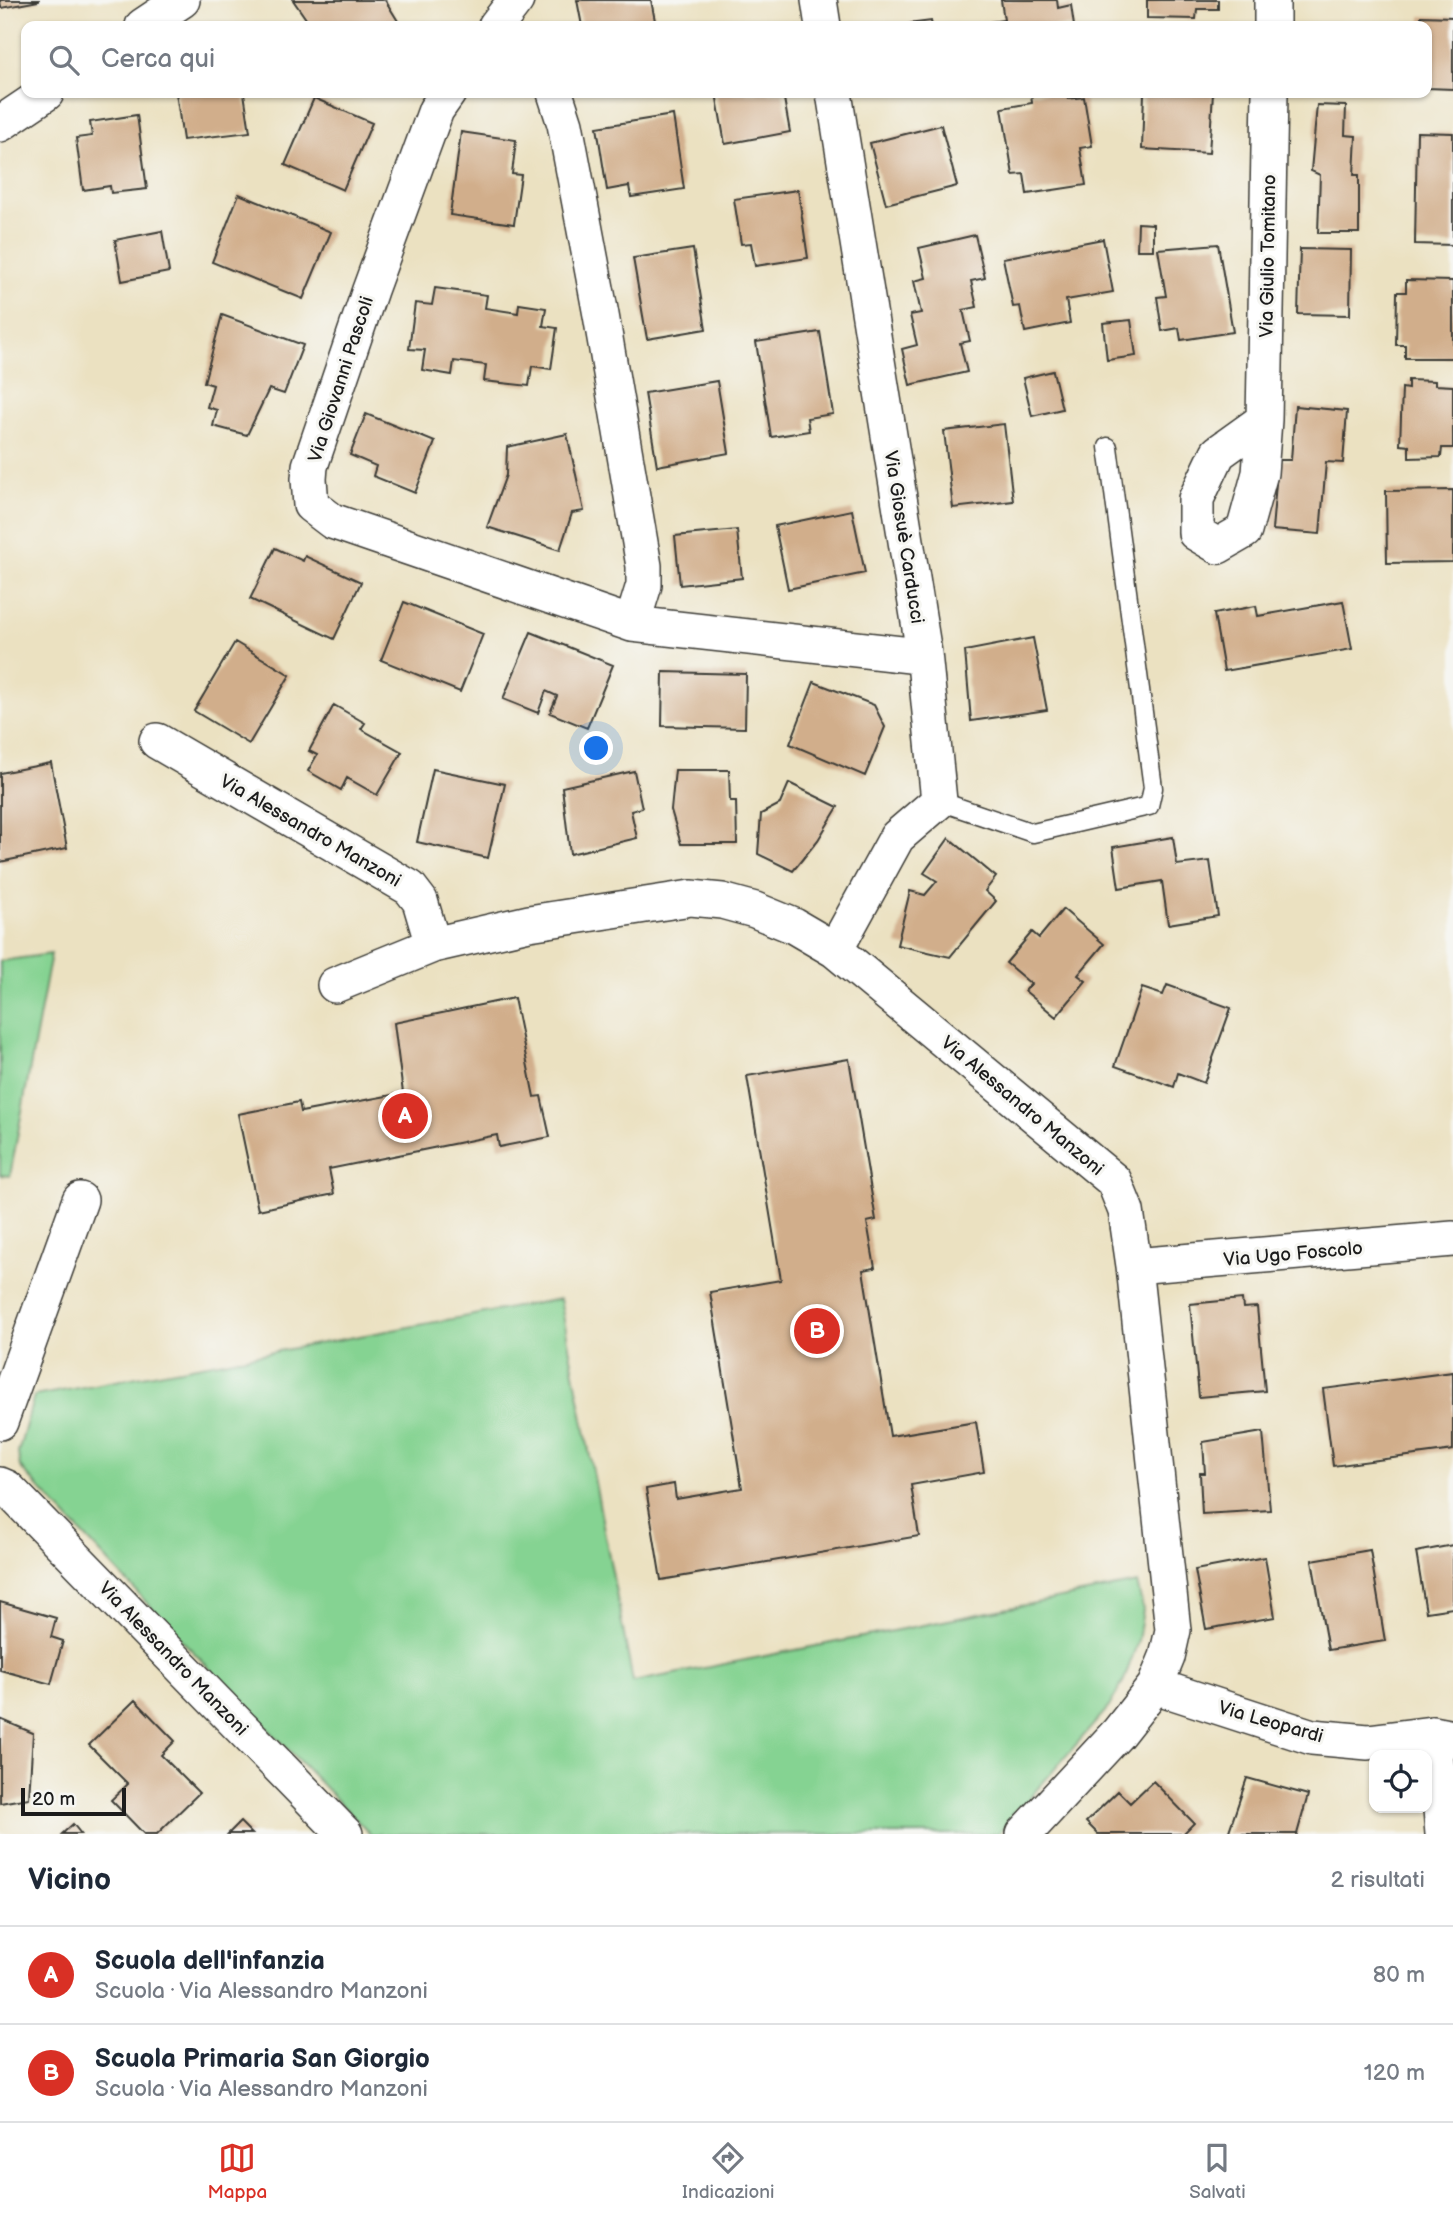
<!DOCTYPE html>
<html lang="it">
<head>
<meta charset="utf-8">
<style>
	:root { --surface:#fff; --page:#f6f6f7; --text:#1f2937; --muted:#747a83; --line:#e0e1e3; --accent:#d93025 }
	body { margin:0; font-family:"Balsamiq Sans",sans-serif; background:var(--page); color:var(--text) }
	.controls { position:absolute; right:21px; bottom:21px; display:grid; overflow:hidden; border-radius:14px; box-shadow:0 2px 5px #0004 }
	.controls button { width:63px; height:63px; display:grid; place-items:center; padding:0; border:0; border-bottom:2px solid var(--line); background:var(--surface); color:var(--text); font:35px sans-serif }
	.scale { position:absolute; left:21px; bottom:18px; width:105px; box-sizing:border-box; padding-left:7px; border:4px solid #1c1c1c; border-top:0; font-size:19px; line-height:24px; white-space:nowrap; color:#1c1c1c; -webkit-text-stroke:5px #f6f6f2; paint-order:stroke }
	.you { position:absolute; left:597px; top:749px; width:24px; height:24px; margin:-18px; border:5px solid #fff; border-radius:50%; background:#1a73e8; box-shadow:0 0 0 10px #1a73e833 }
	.badge { display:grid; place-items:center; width:46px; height:46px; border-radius:50%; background:var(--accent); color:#fff; font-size:23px; font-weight:700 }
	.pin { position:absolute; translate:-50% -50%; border:4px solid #fff; box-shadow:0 2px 7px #0006 }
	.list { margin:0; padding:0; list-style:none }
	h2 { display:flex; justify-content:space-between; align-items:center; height:91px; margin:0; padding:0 28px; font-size:30px }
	h2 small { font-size:23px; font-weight:400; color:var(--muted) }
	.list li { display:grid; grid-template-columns:46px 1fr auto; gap:21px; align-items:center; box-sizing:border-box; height:98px; padding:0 28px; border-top:2px solid var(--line) }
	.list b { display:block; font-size:26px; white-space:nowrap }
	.list p { margin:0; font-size:23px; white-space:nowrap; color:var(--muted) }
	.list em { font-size:23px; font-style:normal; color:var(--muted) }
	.icon { flex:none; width:38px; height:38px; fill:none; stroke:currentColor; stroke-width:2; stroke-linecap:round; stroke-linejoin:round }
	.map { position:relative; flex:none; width:1453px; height:1834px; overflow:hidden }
	.search { position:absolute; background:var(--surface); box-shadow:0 2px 5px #0004; left:21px; right:21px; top:21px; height:77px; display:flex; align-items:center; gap:18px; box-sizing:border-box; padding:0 24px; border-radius:14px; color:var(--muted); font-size:26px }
	.sheet { height:287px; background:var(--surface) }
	nav { display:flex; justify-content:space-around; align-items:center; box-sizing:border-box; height:98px; border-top:2px solid var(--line); background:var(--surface); font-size:19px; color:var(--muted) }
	nav a { display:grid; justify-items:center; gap:4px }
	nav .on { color:var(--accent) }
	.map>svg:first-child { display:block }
	.green { fill:#85d392; stroke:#507857; stroke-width:2 }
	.building { fill:#d1ae8b }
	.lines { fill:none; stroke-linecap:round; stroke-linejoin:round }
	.service-casing { stroke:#3b3a35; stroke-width:21 }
	.minor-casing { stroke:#3b3a35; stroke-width:38 }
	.service { stroke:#fff; stroke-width:18 }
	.minor { stroke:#fff; stroke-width:35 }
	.labels { text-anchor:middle; stroke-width:6; stroke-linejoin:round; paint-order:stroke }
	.street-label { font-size:19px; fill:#1c1c1c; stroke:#f6f6f2 }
</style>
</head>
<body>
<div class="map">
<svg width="1453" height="1834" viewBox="0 0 1453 1834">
	<rect width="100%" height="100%" fill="#f6f6f2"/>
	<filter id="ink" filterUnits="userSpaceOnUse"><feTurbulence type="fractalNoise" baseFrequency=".0143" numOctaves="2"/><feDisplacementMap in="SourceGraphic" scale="14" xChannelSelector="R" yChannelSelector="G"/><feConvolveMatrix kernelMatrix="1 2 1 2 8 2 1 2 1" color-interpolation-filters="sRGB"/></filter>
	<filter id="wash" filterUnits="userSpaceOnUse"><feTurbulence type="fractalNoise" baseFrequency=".00686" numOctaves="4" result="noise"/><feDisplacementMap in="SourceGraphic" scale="28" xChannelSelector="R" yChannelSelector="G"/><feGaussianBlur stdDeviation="1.57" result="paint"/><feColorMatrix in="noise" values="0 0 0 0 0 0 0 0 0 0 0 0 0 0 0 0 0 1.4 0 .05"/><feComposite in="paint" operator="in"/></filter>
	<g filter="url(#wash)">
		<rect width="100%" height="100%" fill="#ebe1c1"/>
		<path class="green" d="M51,954L10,1176L0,1175V961Z
			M560,1299L633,1682L1137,1583L1143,1610L1138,1641L1124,1680L1109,1707L998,1834H370L172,1630L20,1467L18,1453L34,1396Z"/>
		<g id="blocks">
			<path class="building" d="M0,0H39V1L1,8Z
				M293,0H385L401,26H311Z
				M577,0H651L656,26H582Z
				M1001,0H1057L1058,8L1071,5L1074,26H990L989,22L1004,20Z
				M1147,0H1218V9H1197L1196,19L1147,18Z
				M1421,16L1453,17V89L1427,88V26H1421Z
				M931,21L932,26H901V25Z
				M176,93H244L250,132L183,140Z
				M716,93H783L790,132L725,144Z
				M1031,93H1067L1068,99L1084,97L1092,146L1080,148L1086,185L1027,194L1024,174L1013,175L1002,108L1032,103Z
				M1144,93H1213L1209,153L1142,149Z
				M314,98L372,123L343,190L285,165Z
				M1317,105L1346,106L1345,135L1356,136L1354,175H1359V233H1318L1320,175L1311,171Z
				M137,115L147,189L111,193L110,186L83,190L76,138L92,136L90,122Z
				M673,115L684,189L631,197L629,186L607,190L597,127Z
				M941,125L957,186L886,204L870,143Z
				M461,132L516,140L512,174L521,175L514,224L450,215Z
				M1417,132L1453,133V245L1415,244Z
				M798,190L808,258L755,266L751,243L741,244L734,199Z
				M239,194L331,232L303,299L212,262Z
				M1138,223L1153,224V250H1137Z
				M162,231L169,272L122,281L115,240Z
				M975,235L985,278L971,281L977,307L963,310L970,341L960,343L967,372L910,385L902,349L917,345L910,315L921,313L914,281L926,278L919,248Z
				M1103,239L1113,292L1066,300L1070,323L1025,332L1020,306L1013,307L1003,258Z
				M1218,244L1233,332L1181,340L1179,328L1162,331L1157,297L1166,296L1158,249Z
				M693,249L706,329L647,339L633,258Z
				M1300,249L1351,250L1350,315L1298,314Z
				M1406,280L1453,281V358H1405V345H1396L1397,292H1406Z
				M435,288L487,295L485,308L518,313L519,304L546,308L543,326L557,328L551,369L532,366L529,386L484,381L486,365L454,361L452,375L422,370L425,350L409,349L415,303L432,305Z
				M222,315L303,345L284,394L269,389L247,435L213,426L217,410L207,407L213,385L204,382Z
				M1131,320L1136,356L1107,360L1103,323Z
				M820,332L833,414L807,418L809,431L771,437L756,342Z
				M1053,371L1062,409L1032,416L1023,378Z
				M1408,380L1435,381V385L1453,386V448H1442L1441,457L1409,458V446L1400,445L1402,388L1408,389Z
				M717,381L729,453L657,466L645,393Z
				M1295,406L1347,411L1343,463L1326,462L1320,534L1272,530L1278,460H1291Z
				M366,414L435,442L415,493L373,476L376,466L350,455Z
				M1004,424L1013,501L953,508L944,431Z
				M567,434L584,511L572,513L560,550L487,527L506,475L507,447Z
				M1453,490V562L1387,563L1386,491Z
				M852,510L865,573L788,589L775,526Z
				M737,530L742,578L680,585L675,536Z
				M275,548L303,561L305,556L361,582L334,639L250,599Z
				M1343,601L1352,649L1224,671L1214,614L1256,606L1258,616Z
				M404,602L483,634L460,692L381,660Z
				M531,632L613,665L587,728L550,713L557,696L546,691L538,713L503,699Z
				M1033,638L1047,710L971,721L965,651Z
				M235,642L290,675L249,744L194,711Z
				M663,672L746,674L745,728L662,726Z
				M814,682L874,705L885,727L865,776L790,744Z
				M334,705L365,723L361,729L402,752L377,795L347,778L341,790L308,771L317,755L309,751Z
				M51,763L67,848L0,862V773Z
				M433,769L505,784L488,858L417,842Z
				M675,770H729L730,801H736L737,844H681L671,810Z
				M634,771L642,808L631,811L637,838L570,854L562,787Z
				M789,783L838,807L818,840L793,871L758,854L761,814L780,804Z
				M1173,837L1177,865L1210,861L1218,916L1168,924L1162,881L1119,888L1113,847Z
				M949,838L996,877L985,891L996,901L950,957L897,945L910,891L925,895L937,881L924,873Z
				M1063,909L1104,944L1078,975L1086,981L1056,1017L1025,991L1031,984L1006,963L1032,932L1039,938Z
				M1167,985L1231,1008L1204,1083L1178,1073L1174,1087L1115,1066L1142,988L1163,995Z
				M514,998L534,1097L541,1096L550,1137L499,1147L497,1135L329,1169L334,1194L258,1210L238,1114L299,1102L301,1112L403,1093L394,1023Z
				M849,1059L876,1220L867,1222L875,1268L863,1270L890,1436L976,1422L984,1472L911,1485L919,1536L661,1580L646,1489L674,1484L676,1499L742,1488L710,1292L781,1280L747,1076Z
				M1242,1299L1243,1308L1257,1307L1265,1391L1199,1397L1190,1304Z
				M1453,1372V1450L1333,1466L1323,1389Z
				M1263,1432L1270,1510L1202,1514L1200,1473H1205L1203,1442Z
				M1453,1545V1608L1426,1612L1416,1552Z
				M1370,1550L1385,1641L1328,1650L1312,1560Z
				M1265,1557L1275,1617L1206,1629L1195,1570Z
				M0,1602L56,1618L51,1637L63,1641L51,1684L0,1670Z
				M135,1700L175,1741L161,1755L199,1793L157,1834H144L111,1800L128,1784L89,1745Z
				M0,1719L33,1733L29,1798L0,1803Z
				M1247,1778L1308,1795L1297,1834H1228Z
				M1153,1781L1194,1823L1183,1834H1098L1086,1822L1118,1791L1130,1803Z
				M240,1822L252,1834H228Z
				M73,1824L81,1834H62Z"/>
		</g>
	</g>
	<g filter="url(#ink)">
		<use href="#blocks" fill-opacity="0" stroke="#3b3a35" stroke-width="2"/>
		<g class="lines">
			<g class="service-casing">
				<path id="service" d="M939,801L1033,833L1149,806L1153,788L1108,447"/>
			</g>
			<g class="minor-casing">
				<path id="minor" d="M819,0L823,26
					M143,26L182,0
					M496,26L516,0
					M1272,26V0
					M448,93L436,110L370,290L310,466L309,479L311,505L332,521L632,624L910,655L924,653
					M555,93L565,124L601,315L644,566V585L632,624
					M834,93L924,653L939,801L897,837L835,950
					M0,124L46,93
					M1264,420L1218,453L1196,499V533L1218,546L1244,531L1260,473L1264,420L1270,93
					M157,741L410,888L420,901L433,945
					M335,985L433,945L529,923L691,898L722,901L755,910L794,926L835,950L1114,1181L1126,1211L1134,1266L1173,1630L1167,1657L1155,1686L1118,1733L1024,1834
					M1134,1266L1453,1239
					M0,1422L80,1200
					M0,1485L7,1488L345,1834
					M1155,1686L1312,1737L1368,1742L1432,1734L1453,1738
					M1432,1734L1439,1784L1443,1834"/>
			</g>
			<use href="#service" class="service"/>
			<use href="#minor" class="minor"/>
		</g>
	</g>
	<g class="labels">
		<g class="street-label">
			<text transform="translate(1267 256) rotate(-89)" y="7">Via Giulio Tomitano</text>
			<text transform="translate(340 379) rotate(-72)" y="7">Via Giovanni Pascoli</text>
			<text transform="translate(905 537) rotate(81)" y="7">Via Giosuè Carducci</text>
			<text transform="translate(311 830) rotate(30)" y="7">Via Alessandro Manzoni</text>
			<text transform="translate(1023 1105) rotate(40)" y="7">Via Alessandro Manzoni</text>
			<text transform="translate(1293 1253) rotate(-5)" y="7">Via Ugo Foscolo</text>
			<text transform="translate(174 1658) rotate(46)" y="7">Via Alessandro Manzoni</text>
			<text transform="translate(1271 1721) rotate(16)" y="7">Via Leopardi</text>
		</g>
	</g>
</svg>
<div class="controls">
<button><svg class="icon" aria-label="locate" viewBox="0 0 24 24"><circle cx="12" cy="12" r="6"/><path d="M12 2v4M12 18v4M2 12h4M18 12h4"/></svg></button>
</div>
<div class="scale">20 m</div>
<div class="you"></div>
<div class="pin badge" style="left:405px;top:1116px">A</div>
<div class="pin badge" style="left:817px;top:1331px">B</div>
<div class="search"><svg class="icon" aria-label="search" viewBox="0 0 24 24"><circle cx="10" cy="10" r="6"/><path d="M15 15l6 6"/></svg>Cerca qui</div>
</div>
<section class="sheet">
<h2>Vicino<small>2 risultati</small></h2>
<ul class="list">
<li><span class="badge">A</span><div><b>Scuola dell'infanzia</b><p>Scuola · Via Alessandro Manzoni</p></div><em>80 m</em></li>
<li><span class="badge">B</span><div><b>Scuola Primaria San Giorgio</b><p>Scuola · Via Alessandro Manzoni</p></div><em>120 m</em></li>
</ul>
</section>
<nav>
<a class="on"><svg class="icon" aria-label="map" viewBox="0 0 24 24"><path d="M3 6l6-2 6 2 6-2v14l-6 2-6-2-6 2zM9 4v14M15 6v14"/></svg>Mappa</a>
<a><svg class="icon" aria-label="directions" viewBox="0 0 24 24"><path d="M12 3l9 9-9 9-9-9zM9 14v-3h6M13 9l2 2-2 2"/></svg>Indicazioni</a>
<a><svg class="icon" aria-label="saved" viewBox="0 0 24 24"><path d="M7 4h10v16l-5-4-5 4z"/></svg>Salvati</a>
</nav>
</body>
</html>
